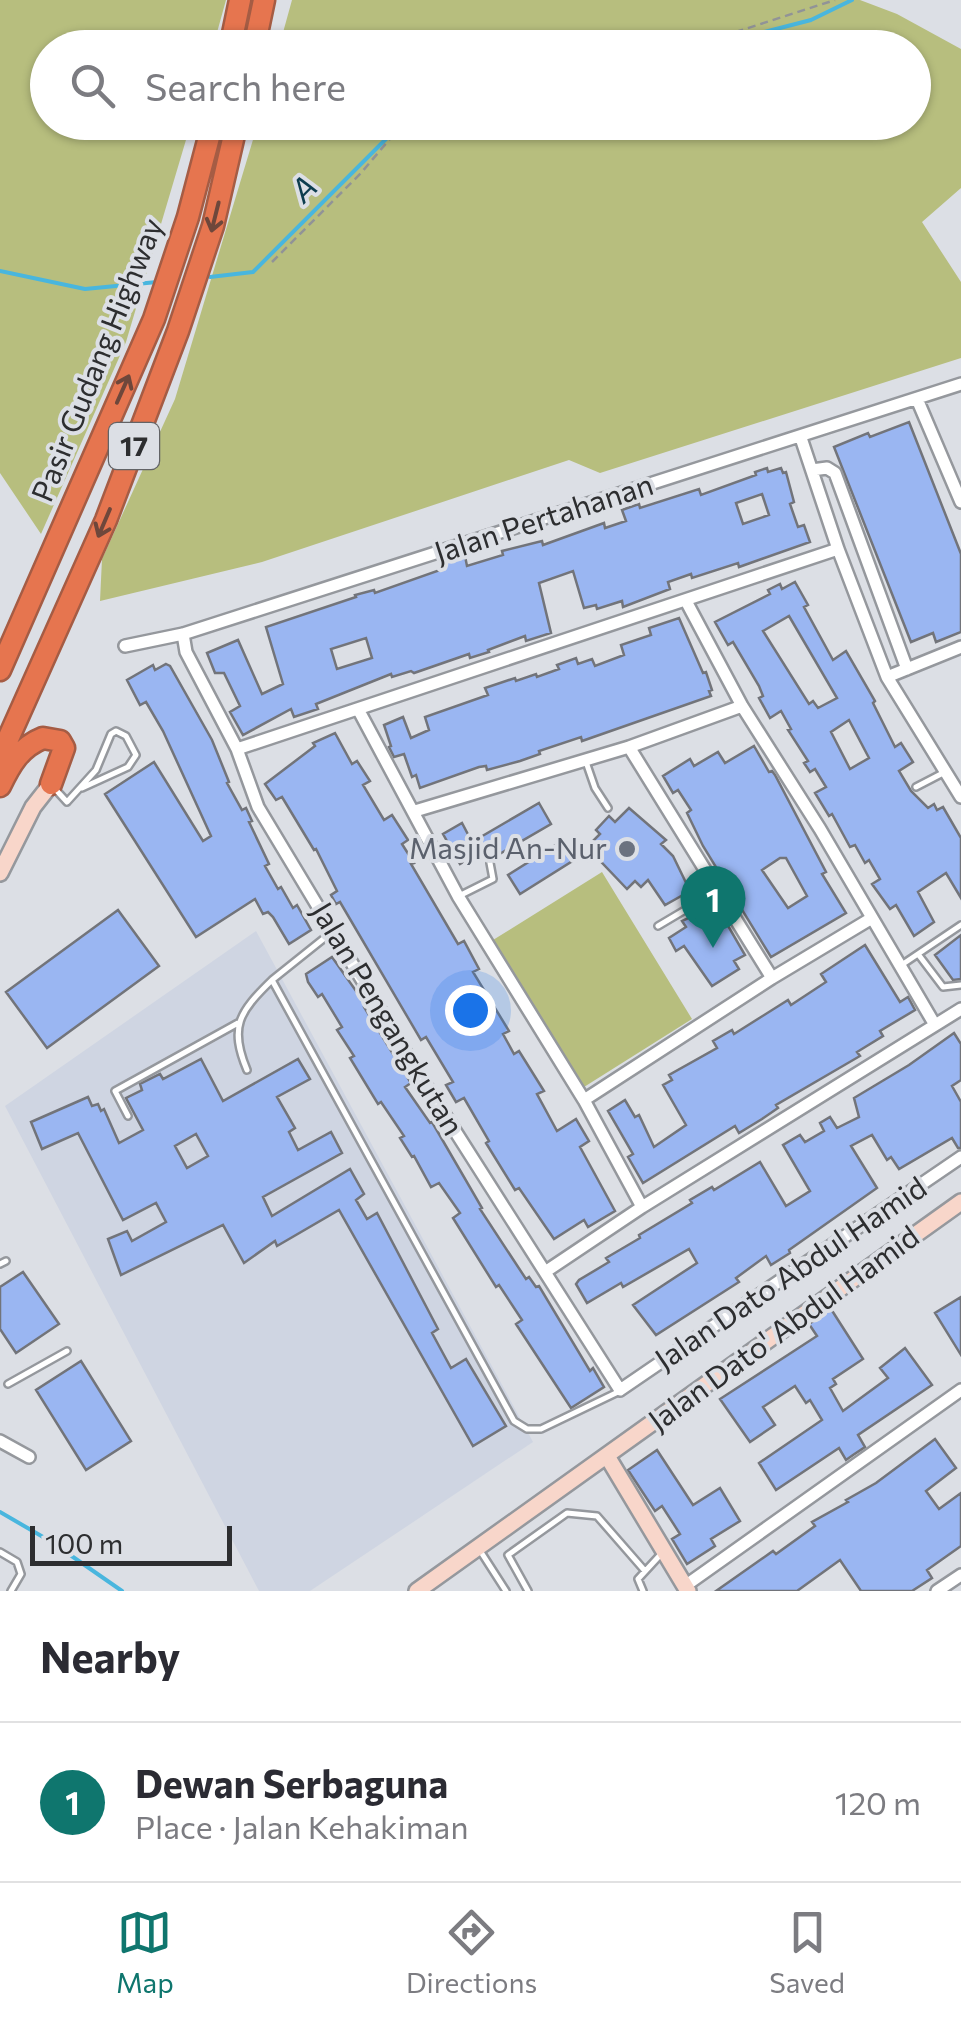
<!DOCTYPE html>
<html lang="en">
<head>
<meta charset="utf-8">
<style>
	:root { --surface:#fff; --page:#f7f7f7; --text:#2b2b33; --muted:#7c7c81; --line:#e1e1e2; --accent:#0f766e }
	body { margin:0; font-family:Commissioner,sans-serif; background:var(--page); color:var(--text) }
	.scale { position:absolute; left:30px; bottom:25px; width:202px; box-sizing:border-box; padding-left:10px; border:5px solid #2d2e30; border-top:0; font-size:28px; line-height:35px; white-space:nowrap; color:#2d2e30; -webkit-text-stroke:8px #dcdfe5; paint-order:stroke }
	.you { position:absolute; left:470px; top:1010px; width:35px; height:35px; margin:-25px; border:8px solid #fff; border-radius:50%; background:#1a73e8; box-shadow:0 0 0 15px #1a73e833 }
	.badge { display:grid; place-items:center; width:65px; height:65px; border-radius:50%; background:var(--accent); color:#fff; font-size:32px; font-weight:700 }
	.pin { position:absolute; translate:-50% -82px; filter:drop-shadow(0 2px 5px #0008) }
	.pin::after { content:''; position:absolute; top:52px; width:35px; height:30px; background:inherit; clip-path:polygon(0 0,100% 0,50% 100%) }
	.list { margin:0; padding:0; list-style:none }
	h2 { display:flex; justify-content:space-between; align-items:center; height:130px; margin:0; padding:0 40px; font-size:42px }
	h2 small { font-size:32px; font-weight:400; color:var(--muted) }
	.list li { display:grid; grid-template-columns:65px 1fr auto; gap:30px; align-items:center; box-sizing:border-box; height:160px; padding:0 40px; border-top:2px solid var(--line) }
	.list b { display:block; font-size:38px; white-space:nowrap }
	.list p { margin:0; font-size:32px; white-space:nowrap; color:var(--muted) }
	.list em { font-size:32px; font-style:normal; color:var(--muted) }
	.icon { flex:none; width:55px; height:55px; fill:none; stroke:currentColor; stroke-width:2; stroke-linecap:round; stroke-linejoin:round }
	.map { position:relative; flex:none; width:961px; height:1591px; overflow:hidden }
	.search { position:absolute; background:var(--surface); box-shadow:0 2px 8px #0004; left:30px; right:30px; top:30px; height:110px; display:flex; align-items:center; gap:25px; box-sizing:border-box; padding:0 35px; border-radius:55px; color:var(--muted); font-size:38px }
	.sheet { height:290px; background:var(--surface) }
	nav { display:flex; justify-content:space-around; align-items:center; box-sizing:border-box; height:140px; border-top:2px solid var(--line); background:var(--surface); font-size:28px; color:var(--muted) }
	nav a { display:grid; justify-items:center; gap:5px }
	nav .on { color:var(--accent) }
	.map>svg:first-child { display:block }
	.built { fill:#cfd5e2 }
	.green { fill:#b7be7e }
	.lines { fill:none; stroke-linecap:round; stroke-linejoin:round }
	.stream { stroke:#49b6de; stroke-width:4 }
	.building { fill:#9ab6f2; stroke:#72747a; stroke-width:2.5; fill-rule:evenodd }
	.lane-casing { stroke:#95989d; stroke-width:10 }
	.street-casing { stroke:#95989d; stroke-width:16 }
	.secondary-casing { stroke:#95989d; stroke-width:20 }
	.highway-casing { stroke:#a55c44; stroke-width:25 }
	.path { stroke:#919397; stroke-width:2.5; stroke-dasharray:8 5; stroke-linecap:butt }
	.lane { stroke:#fff; stroke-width:5 }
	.street { stroke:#fff; stroke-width:11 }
	.secondary { stroke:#f8d6ca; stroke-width:15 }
	.highway { stroke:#e6754f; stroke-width:20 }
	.oneway { stroke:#6e473b }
	.worship-dot { fill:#6b7280; stroke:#dcdfe5; stroke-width:4 }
	.labels { text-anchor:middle; stroke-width:8; stroke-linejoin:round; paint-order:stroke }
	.shield { fill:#dcdfe5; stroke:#626366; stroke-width:2.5 }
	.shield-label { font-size:28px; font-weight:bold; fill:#2d2e30 }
	.street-label { font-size:30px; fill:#2d2e30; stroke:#dcdfe5 }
	.worship-label { font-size:30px; fill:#5b616d; stroke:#dcdfe5; text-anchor:end }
	.water-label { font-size:32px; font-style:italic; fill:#0d3d4e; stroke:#dcdfe5 }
</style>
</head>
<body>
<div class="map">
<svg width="961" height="1591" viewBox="0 0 961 1591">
	<rect width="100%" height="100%" fill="#dcdfe5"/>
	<path class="built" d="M256,931L533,1442L310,1591H259L5,1106Z"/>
	<path class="green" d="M0,0H226L213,47L48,48V122L191,123L126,342L41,534L0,473Z
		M292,0H860L897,14L961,49V188L922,222L961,282V358L600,473L569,460L262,562L100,601L102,559L175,399L258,123L914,122V48L279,47Z
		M602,872L692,1019L584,1087L493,940Z"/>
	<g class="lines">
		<path class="stream" d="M702,48L811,20L852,0
			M0,271L85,289L157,282
			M210,277L253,272L393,132L426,122
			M0,1512L50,1541L122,1591"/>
	</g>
	<path class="building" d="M909,422L961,554V632L936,642L933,633L911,642L834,447L868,433L870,437Z
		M767,468L768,472L781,468L783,473L786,472L794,502L790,504L798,527L804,525L810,542L739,567L738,563L692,578L691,574L668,582L670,589L623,607L622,601L597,609L596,605L584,608L573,571L539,583L551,633L526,641L525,636L488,650L489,652L470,658L469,654L414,673L411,671L392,677L391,674L316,704L318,709L294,717L291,709L243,735L230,712L240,706L224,673H215L207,653L238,640L262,694L283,684L266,627L356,597L355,595L374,590L375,593L443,569L442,563L465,556L467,566L503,555L502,551L542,541L543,545L604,523L605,528L626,521L622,510L639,504L640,508L699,489L701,495L756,475L755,472ZM762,494L769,515L743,524L736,503ZM366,638L372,658L337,669L331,649Z
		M795,582L808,605L804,607L833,660L846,651L875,701L873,703L895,747L901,743L913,762L899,771L911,791L928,808L934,804L937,810L943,807L961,838V898L946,873L918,892L934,922L914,936L896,905L890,909L872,884L880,879L869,860L865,863L855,845L850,847L832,814L829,816L815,793L826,787L815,769L810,772L804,763L808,761L788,730L791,729L781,711L770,718L759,698L763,696L759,686L733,642L728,645L715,622L770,594L768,590L780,584L782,589ZM789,616L837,698L818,708L813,701L809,704L763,631ZM849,720L869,758L850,769L831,732Z
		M679,618L703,673L706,672L712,690L709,691L711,696L582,741L581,737L539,751L540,754L520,761L487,770L486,766L479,767L420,788L416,775L412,777L404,754L394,757L389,747L391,746L384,725L403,717L411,738L429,730L425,717L488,695L485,688L515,678L516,681L536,674L537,677L559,669L557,665L576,658L578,664L592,659L595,666L624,655L621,645L651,635L649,628Z
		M166,664L170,666L212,740L229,782L227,783L242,810L246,808L252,821L249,822L269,864L265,866L278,889L281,887L293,908L297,905L311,930L289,944L273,917L268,912L263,914L255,899L196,937L105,794L154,762L203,841L211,836L163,731L146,702L140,705L127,680L153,665L155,670Z
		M335,733L352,764L357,761L370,781L363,785L384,820L392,815L408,840L402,844L414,863L411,864L458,944L464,941L479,969L473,972L509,1031L503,1034L514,1054L519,1051L544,1091L537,1094L557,1131L576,1119L589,1141L580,1147L615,1211L588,1227L584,1220L554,1239L519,1188L515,1190L486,1143L489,1141L464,1098L456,1102L446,1085L453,1082L426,1037L421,1040L340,902L336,904L331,895L337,891L316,849L314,850L282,797L276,800L265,784L315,746L313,743Z
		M754,746L769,772L772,771L775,775L826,872L822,874L846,913L771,957L703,846L687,813L691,810L678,790L673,793L663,776L690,759L694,766L718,752L725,763ZM780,858H786L807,896L788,908L762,870Z
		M539,803L551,824L496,856L490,846L460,864L443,834L462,823L472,842Z
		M629,808L666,840L661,844L673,856L690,891L665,905L648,880L641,887L635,881L627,889L587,847L600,834L596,830L609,816L615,822Z
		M562,841L574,860L520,894L508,875Z
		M118,910L159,966L47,1048L6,992Z
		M705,910L717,930L727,924L745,955L734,961L739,969L712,986L684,946L676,951L669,938L686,927L682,921Z
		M961,935V979L953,980L935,955Z
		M865,945L900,1002L908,997L915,1010L880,1031L883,1036L857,1052L860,1056L776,1105L778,1108L762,1119L739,1133L735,1126L643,1183L628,1157L633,1154L608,1111L625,1100L635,1117L639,1115L654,1147L686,1125L663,1085L672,1080L669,1075L717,1048L713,1041L732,1030L734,1034L788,1000L791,1005L826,982L821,974Z
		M332,957L366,1005L364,1007L411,1083L405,1087L430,1123L432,1122L482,1208L480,1209L526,1279L529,1277L536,1287L539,1286L590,1371L593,1368L604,1387L571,1408L516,1324L522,1320L499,1285L496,1287L453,1218L460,1213L439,1183L431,1187L414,1156L412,1157L400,1138L404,1136L381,1102L378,1104L350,1058L354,1056L337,1030L342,1027L322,994L318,997L308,982L306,974Z
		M954,1033L961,1044V1080L952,1086L961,1102V1148H958L952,1138L899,1169L891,1157L887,1160L872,1135L851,1146L877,1188L789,1250L790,1253L771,1265L766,1256L736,1278L739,1282L656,1335L633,1305L697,1263L689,1249L623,1287L621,1283L587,1303L576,1284L579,1280L609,1262L606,1258L640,1238L639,1235L692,1203L690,1200L712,1187L714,1190L760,1162L786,1206L810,1191L783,1145L800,1135L805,1142L824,1131L820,1123L830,1117L837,1128L859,1117L854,1098L909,1065Z
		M201,1059L223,1101L298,1059L310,1079L277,1097L295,1128L289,1132L298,1150L331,1132L342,1153L263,1197L272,1216L350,1169L364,1194L356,1200L367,1219L377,1213L438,1329L432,1333L451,1368L466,1359L506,1426L473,1446L339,1210L277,1246L275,1241L244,1263L223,1225L121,1275L108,1239L127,1231L132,1241L166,1222L156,1203L123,1220L78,1133L42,1149L31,1122L88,1097L92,1106L98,1104L101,1111L104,1109L119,1143L143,1130L126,1098L142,1090L140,1084L160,1074L163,1079ZM196,1134L208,1156L187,1168L175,1146Z
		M23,1272L59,1324L16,1353L0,1329V1287Z
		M961,1297V1355L935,1313Z
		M831,1309L863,1359L833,1379L836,1384L830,1388L843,1411L888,1378L880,1368L905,1348L932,1385L858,1435L865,1447L853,1455L846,1460L839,1448L776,1490L759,1463L822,1420L810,1400L806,1403L795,1386L763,1407L775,1425L750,1442L720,1399L817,1336L809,1324Z
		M81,1361L131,1441L86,1470L36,1390Z
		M935,1439L956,1468L926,1491L939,1509L961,1493V1546L927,1570L932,1578L912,1591H861L840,1560L797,1591H716L773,1551L776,1554L815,1526L812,1522L848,1502L846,1500L876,1483Z
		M657,1450L693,1505L720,1488L740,1521L711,1539L715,1546L687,1564L672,1539L680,1534L662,1506L655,1511L628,1470Z"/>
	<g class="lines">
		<g class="lane-casing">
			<path id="lane" d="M586,762L595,788L608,808
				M916,787L943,773
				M56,790L67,802L96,770L111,734L116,731L126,736L136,755L128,767L82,788
				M461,895L493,879L490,863
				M658,926L717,891
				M918,954L943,987L961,985
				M903,964L961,925
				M272,980L332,932
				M247,1070C229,1027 239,1012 272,980L514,1421L527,1429H541L618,1392
				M128,1116L115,1091L238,1023
				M0,1264L6,1261
				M8,1384L67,1351
				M479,1549L506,1591
				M0,1552L17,1562L21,1574L11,1591
				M528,1591L508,1555L567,1513L597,1516L645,1571
				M643,1591L638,1579L662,1553"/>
		</g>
		<g class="street-casing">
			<path id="street" d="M917,399L961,502
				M801,438L838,549L887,677L961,797
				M812,470L827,468L835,473L907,669
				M686,601L742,706L820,829L935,1025
				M183,634L186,652L237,749L258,807L415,1068L620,1390L961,1157
				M125,646L183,634L961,384
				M887,677L961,647
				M358,709L458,896L584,1100L642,1207
				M629,747L772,978
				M237,749L838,549
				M415,811L629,747L742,706
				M584,1100L772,978L872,918
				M545,1272L642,1207L961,1009
				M0,1441L29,1457
				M685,1586L961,1390
				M937,1591L961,1575"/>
		</g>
		<g class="secondary-casing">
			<path id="secondary" d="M0,873L33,807L51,784
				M607,1456L688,1591
				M417,1591L961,1202"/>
		</g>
		<g class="highway-casing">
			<path id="highway" d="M230,48L240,0
				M254,48L264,0
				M0,670L154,319L188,217L213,122
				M0,757L106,520L178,331L213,226L237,122
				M0,786C10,765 20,747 43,738L60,741L64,748L51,784"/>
		</g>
		<path class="path" d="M686,48L835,0
			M272,262L361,173L400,127L414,122"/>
		<use href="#lane" class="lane"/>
		<use href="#street" class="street"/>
		<use href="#secondary" class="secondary"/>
		<use href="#highway" class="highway"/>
	</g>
	<defs><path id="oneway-shaft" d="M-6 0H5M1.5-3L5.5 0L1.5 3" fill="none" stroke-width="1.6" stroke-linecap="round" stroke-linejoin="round" transform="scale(2.5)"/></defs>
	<g class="oneway">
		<use href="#oneway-shaft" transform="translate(215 217) rotate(104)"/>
		<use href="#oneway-shaft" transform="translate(123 389) rotate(-66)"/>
		<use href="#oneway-shaft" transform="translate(104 523) rotate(113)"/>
	</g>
	<circle class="worship-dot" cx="627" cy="849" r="10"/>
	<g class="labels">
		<rect class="shield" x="109" y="423" width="50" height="46" rx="8"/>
		<g class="shield-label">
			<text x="134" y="456">17</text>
		</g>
		<g class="street-label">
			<text transform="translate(98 360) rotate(-68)" y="10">Pasir Gudang Highway</text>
			<text transform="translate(544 519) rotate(-18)" y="10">Jalan Pertahanan</text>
			<text transform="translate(387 1019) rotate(59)" y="10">Jalan Pengangkutan</text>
			<text transform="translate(791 1274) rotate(-34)" y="10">Jalan Dato Abdul Hamid</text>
			<text transform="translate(784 1329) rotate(-36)" y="10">Jalan Dato' Abdul Hamid</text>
		</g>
		<g class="worship-label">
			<text x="607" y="859">Masjid An-Nur</text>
		</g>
		<g class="water-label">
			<text transform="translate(304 189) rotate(-45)" y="11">A</text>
		</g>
	</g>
</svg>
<div class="scale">100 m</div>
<div class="you"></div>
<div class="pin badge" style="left:713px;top:948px">1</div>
<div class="search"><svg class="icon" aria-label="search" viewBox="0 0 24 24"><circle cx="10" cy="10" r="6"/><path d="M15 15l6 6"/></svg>Search here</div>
</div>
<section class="sheet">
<h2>Nearby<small></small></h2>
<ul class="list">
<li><span class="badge">1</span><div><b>Dewan Serbaguna</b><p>Place · Jalan Kehakiman</p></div><em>120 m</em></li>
</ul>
</section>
<nav>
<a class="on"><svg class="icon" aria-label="map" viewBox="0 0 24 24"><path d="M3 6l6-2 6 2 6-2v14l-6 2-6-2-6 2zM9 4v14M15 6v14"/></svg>Map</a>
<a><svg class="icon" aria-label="directions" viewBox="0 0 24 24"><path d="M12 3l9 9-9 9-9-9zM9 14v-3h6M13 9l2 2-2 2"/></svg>Directions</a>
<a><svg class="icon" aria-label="saved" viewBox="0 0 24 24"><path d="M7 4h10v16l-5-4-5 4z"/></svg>Saved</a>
</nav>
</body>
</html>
